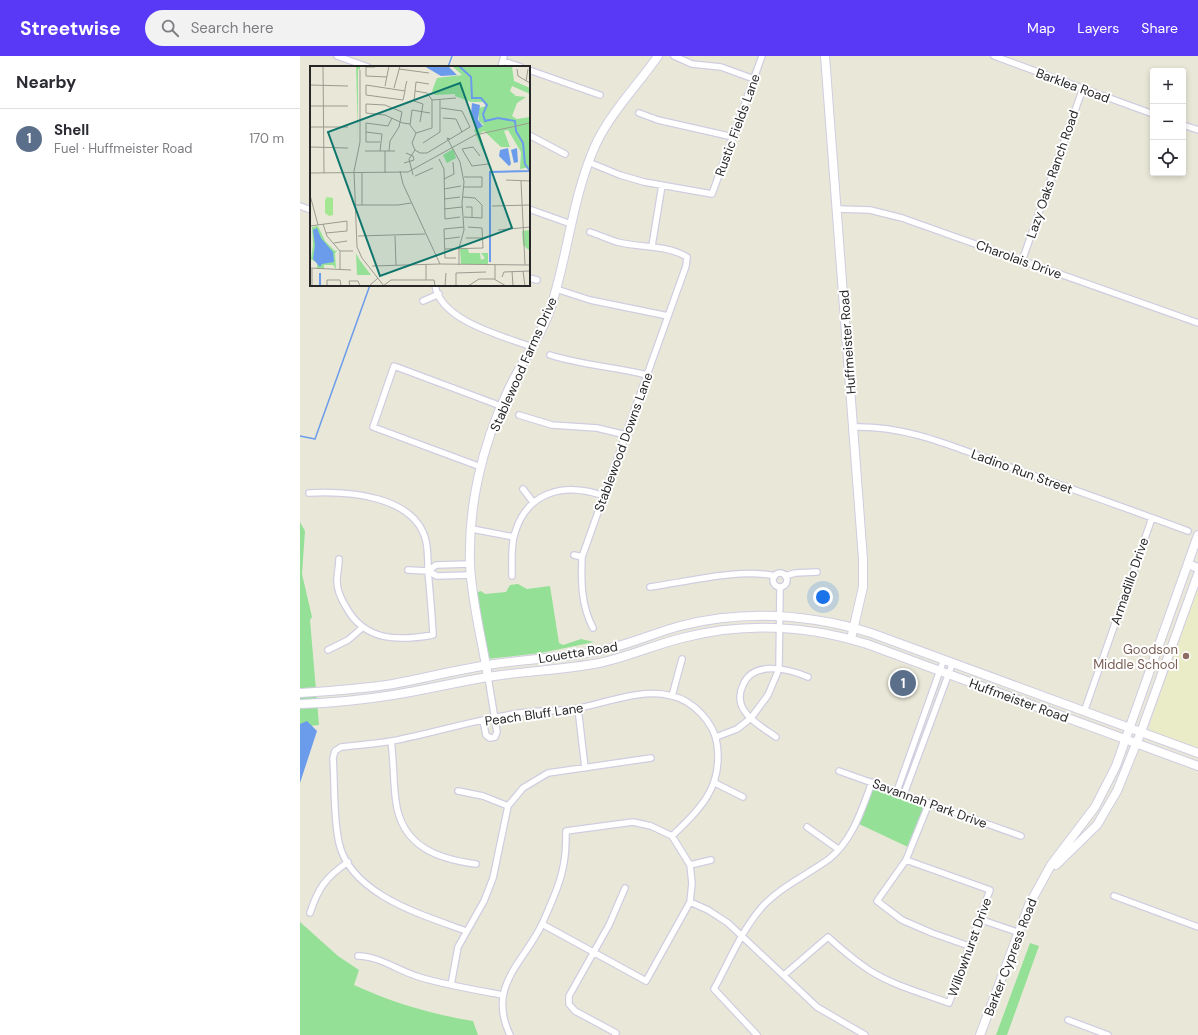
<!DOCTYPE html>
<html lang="en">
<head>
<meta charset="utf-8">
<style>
	:root { --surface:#fff; --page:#f2f2f3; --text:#2b2b33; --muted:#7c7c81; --line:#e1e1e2; --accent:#5939f6 }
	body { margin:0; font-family:"DM Sans",sans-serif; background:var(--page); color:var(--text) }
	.controls { position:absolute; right:12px; top:12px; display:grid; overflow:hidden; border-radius:4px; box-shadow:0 2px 6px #0003 }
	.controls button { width:36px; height:36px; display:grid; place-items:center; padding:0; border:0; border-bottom:1px solid var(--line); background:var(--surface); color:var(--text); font:20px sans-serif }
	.you { position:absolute; left:523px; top:541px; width:14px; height:14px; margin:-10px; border:3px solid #fff; border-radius:50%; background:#1a73e8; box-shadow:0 0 0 6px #1a73e833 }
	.badge { display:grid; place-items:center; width:26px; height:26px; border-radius:50%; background:var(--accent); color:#fff; font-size:13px; font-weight:700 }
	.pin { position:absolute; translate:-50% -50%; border:2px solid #fff; box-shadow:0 1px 4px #0006 }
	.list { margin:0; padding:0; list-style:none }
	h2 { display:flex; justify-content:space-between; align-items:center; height:52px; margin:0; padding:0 16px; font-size:17px }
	h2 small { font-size:13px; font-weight:400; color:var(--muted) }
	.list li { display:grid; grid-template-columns:26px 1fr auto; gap:12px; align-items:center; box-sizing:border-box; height:60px; padding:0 16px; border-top:1px solid var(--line) }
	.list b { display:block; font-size:15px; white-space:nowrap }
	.list p { margin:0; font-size:13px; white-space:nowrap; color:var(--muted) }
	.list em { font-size:13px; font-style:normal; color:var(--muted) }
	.icon { flex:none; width:22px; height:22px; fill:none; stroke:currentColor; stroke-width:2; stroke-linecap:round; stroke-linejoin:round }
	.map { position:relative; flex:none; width:898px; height:979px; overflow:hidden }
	header { display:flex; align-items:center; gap:24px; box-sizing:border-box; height:56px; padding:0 20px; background:var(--accent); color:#fff }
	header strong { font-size:19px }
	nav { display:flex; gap:22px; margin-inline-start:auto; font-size:14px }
	.search { width:280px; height:36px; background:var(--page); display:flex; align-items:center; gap:10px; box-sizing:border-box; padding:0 14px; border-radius:22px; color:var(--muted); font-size:15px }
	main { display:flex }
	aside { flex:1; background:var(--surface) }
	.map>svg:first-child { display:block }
	.education { fill:#eaebc7 }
	.green { fill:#94e096 }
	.water { fill:#6b9ceb }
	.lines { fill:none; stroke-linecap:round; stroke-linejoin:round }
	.stream { stroke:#6b9ceb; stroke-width:1.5 }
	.street-casing { stroke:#d0cde0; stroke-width:8 }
	.secondary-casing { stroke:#d0cde0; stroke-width:10 }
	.street { stroke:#fff; stroke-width:5.5 }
	.secondary { stroke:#fff; stroke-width:8 }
	.education-dot { fill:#8d6e63; stroke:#fff; stroke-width:1.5 }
	.labels { text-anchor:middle; stroke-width:4; stroke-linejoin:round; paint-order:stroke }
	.street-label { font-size:13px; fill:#272727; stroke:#fff }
	.education-label { font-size:13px; fill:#785e54; stroke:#fff; text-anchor:end }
	.inset-river { fill:none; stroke:#6b9ceb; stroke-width:2 }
	.inset-road { fill:none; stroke:#9b9b91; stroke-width:1 }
	.view { fill:#0f766e; fill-opacity:0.15; stroke:#0f766e; stroke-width:2 }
	.inset-edge { fill:none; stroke:#272727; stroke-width:2 }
</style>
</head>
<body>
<header>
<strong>Streetwise</strong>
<div class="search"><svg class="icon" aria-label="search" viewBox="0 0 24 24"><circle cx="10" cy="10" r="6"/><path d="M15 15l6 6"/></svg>Search here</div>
<nav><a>Map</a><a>Layers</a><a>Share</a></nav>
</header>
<main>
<aside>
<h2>Nearby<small></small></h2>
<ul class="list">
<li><span class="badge" style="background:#5c6f8a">1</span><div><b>Shell</b><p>Fuel · Huffmeister Road</p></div><em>170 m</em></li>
</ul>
</aside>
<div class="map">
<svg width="898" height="979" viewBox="0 0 898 979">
	<rect width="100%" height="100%" fill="#e9e8d8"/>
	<path class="education" d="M898,528V693L852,676L849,671Z"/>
	<path class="green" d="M0,466L5,475L2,518L12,561L10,564L19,669L0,671Z
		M218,528L227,533L250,530L259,587L263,589L281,583L294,586L241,597L187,603L175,537L181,535L185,538L206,536L210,529Z
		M577,732L621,748L623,756L608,791L559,768L572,734Z
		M0,866L38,900L59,914L54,929C93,947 131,958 173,965L178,979H0Z
		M730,887L739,890L707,979H696Z"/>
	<path class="water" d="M7,665L17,675L0,727V668Z"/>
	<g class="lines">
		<path class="stream" d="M148,11L152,0
			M0,380L15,383L70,229"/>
		<g class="street-casing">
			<path id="street" d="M37,0L68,11
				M374,0L392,8L421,11L454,23
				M694,0L853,58
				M203,5L221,11
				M201,11L204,0
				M229,14L300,39
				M339,57L358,64L433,81
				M883,69L898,74
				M229,79L265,98
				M288,106L320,119L344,126L412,138L462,0
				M0,150L11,154
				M229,153L271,168
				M537,153L570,154L602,162L898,267
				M290,176C299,179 308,183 317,186C340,192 365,188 387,201L386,210L282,501C281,526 281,549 293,572
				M352,190L362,129
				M722,205L783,32
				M229,222L237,224
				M135,229C140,265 203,280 232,291
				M256,233L290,244L368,260
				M123,245L139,238
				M250,299C282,309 315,311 347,319
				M219,359L252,369L297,372L326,379
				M553,371C609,369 658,393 710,411C769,432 829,453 888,475
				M181,411L73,371L94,310L201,350
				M223,433L233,446
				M9,437C47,435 115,439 126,485C128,495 128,506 128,515C130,537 132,558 133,579C99,585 65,586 46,551C41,543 37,535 37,525C37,518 39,511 39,503
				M172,473L214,481
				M274,499L282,501
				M108,514L128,515L137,520L171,519
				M128,515L136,509L170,508
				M473 524a7 7 0 1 1 14 0a7 7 0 1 1-14 0Z
				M212,520C212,507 211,492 214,480C226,435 264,426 304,440
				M485,520L495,517L517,516
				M350,531C386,526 440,512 475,520
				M28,594L48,584L62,572
				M372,640L382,603
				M278,652L285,712
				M784,656L852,462
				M183,665L186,679L190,682L195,681L197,676L188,621
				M416,681L437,673L451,662L468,639L479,613L480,531
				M476,681C465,673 445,662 441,648C439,641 440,635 443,629C453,604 489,613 508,621
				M91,685C94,705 93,726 96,746C102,790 137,803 176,808
				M539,715L721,780
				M415,727L443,741
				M158,735L183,740L208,750
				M597,735L644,603
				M604,738L653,606
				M629,747L606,804L577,845L602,864L632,877L669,890
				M507,771L538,793
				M390,809L411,804
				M814,840L898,871
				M390,846L408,854L428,867L517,951L565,979
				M10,857C18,832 26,821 48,806
				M679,863L717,876
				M166,875C123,859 51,839 39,787C33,759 35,730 33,702L35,695L41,691C58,689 75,688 92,685C132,677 172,665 213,658C235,654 257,656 279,652C309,646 342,632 372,640C392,644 414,666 417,688C423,731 401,752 372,780
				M58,900C79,900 99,915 119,921C146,929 175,934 203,939
				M484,919L528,881C541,893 554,904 569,914C592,929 622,937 649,947L690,834L606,804
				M151,929L158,891L184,845L193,822L208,750L223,732L248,717L351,702
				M768,964L808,979
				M210,979C186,929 225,906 243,866C251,847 261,827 264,806C266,796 266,785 266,775L333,766L351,770L372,780L390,809L392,827L390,846L346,925L242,868
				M315,979L316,977L275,955L269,948V940L309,869L325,832
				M457,979L414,933C429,906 441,875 462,851C480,831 507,819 529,803C553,784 562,753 572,726"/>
		</g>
		<g class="secondary-casing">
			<path id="secondary" d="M525,0L563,503V531L551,583
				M888,508L898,512
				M188,621C182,584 172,547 170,509C168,450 182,390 207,337C219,309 240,283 250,254C268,200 272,142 295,90C310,57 338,29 358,0
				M0,637C31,635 62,633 93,628C125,622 156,614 188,609C226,603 264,602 302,594C329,589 354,577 380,570C443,554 509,558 571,577L898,697
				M0,648C31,647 62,644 93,639C125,634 156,626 188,621C225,615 262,614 299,607C327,601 354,589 382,582C443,566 507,569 567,588L898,710
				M756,809L797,769L817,735L841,676L898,518
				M680,979L729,849L751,809L795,751L816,710L898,479"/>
		</g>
		<use href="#street" class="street"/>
		<use href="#secondary" class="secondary"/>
	</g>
	<circle class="education-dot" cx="886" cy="600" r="4"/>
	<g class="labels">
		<g class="street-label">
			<text transform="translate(773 29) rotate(20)" y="5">Barklea Road</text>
			<text transform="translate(437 69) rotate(-70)" y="5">Rustic Fields Lane</text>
			<text transform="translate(752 118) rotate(-71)" y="5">Lazy Oaks Ranch Road</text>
			<text transform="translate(719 203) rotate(20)" y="5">Charolais Drive</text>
			<text transform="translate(547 286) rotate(-94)" y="5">Huffmeister Road</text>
			<text transform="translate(223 308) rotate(-66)" y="5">Stablewood Farms Drive</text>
			<text transform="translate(323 386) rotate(-70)" y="5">Stablewood Downs Lane</text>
			<text transform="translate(722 415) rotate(20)" y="5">Ladino Run Street</text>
			<text transform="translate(829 525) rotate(-71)" y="5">Armadillo Drive</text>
			<text transform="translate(278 596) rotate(-9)" y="5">Louetta Road</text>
			<text transform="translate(719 644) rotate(20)" y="5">Huffmeister Road</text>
			<text transform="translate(234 658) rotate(-8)" y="5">Peach Bluff Lane</text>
			<text transform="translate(630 747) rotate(20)" y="5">Savannah Park Drive</text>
			<text transform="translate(669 891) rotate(-70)" y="5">Willowhurst Drive</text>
			<text transform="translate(710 901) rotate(-69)" y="5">Barker Cypress Road</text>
		</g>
		<g class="education-label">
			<text x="878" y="598">Goodson<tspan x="878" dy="15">Middle School</tspan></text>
		</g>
	</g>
	<g transform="translate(10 10)">
		<rect width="220" height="220" fill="#e9e8d8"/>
		<path d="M46,0H50V4L48,3V70ZM142,0H202L204,15L220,22V28L202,20L200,25L206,30L216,31L207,37L202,50L207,53L220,51V101L210,103L211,86L198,64L194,65L200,81H191L174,65L170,67L176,92L164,64L174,59L169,55V42L176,40L174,36H161L145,30V28L125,29L122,25L127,12L152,9ZM143,83L146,92L137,97L133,89ZM8,160L15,175L25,185L28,184L25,187L26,203L23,199H14V203H7V197L1,193L3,179L2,161ZM220,164V185L213,179L212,165ZM150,183H158L159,187H170L171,194L175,192L171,187H178V198H151ZM46,187L49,193L61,209H47Z" fill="#94e096"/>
		<path d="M17,131L23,132V149L19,150L15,147V134Z" fill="#a3e790"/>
		<path d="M114,0H138L147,9L131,10ZM162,37L170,39L168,54L173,60L166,64L161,48ZM198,82L201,98L199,100L189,90L190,84ZM207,82L208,96L204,97L201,84ZM7,162L11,172L23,186L24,196L12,198L10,201L3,193L5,179L3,164Z" fill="#6b9ceb"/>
		<path class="inset-river" d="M149,0L161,11L162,32H171L177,39L173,48L175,55L188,52L205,55L206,65L213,77L215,98L220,105M180,196V106L219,105M10,207V220"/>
		<path class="inset-road" d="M13,0L14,107M65,1H56V10L77,11M89,3L119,7M207,3L208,10L220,17M216,15L218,3M0,19L38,20M75,20L79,0M84,22L90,0M95,25L56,19V29L93,34L95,25V23L96,18L97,15M105,25L117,27L122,34V62L106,67M122,34L146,32M0,40H38M133,52L146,53L152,66M110,56L113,38L104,35L106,16L119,18M0,61H38M56,66L72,68L70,85M106,67L100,59L102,44L120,47M140,73L137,72L150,96L154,116L152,137L154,164L149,182V199M70,76H56V57L78,60L82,52M113,77L130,66V33M0,81L38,82M105,84L110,87H117L160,61L152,45L131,42M105,84L102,77L106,67M55,85H85M75,85V107M79,85L80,75L89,61L92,46L75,39L56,38V47L75,49L90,56L93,57L100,58M170,90L163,81L152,83L162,100L178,98M129,93L134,103L135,153L150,151M94,97L104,94L103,90L96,87M44,105L50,76V4M44,105L47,181L52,192L74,220M90,105L93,118L130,198L220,199M0,107L98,106L165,69L220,57M52,107V139M103,109L99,93L105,84M105,110L123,102M154,111H172V121H154M134,113L144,108L143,96M196,114L220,115M211,115L215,199M134,123L151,120M0,129L8,159M153,131L165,132L172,139V152L154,151M134,133L150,131M46,139H88L101,137M182,140L220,139M156,141H162V151M134,143L152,141M13,158L17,170L30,185V204M0,160L37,155V165L16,167M188,164L220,161M48,170L115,168M85,170L86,199M156,172H172M134,173L150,171M24,177L37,175M135,183L173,182L172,162L158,161M30,185H43M146,192H135L134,163L154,161M62,200L130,198M0,202L41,204M2,203V220M202,205L203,220M213,205L215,220M192,211L194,206L220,205M185,213V199M116,214V199M17,220V214H30L31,220M40,220L39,215H48L50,220M59,220L68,212M73,220L81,214H124L125,220M135,220L136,207M146,220V207L176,206M158,220L169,213H184L196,220"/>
		<path class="view" d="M150,17L202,162L70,210L18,66Z"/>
		<rect width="220" height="220" class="inset-edge"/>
	</g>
</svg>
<div class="controls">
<button>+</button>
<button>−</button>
<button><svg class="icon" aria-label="locate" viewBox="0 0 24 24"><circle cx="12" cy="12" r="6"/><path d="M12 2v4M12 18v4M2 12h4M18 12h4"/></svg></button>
</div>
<div class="you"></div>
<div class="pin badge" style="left:603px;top:627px;background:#5c6f8a">1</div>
</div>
</main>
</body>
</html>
